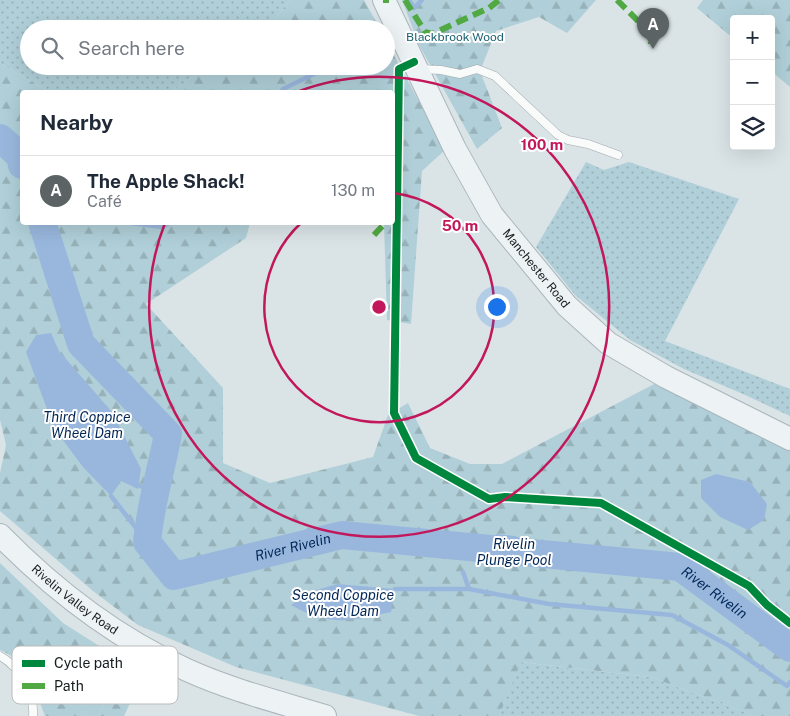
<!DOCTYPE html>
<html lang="en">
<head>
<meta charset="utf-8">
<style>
	:root { --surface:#fff; --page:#f6f6f7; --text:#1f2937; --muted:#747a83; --line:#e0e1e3; --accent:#5b6365 }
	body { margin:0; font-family:"Public Sans",sans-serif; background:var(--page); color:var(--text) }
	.controls { position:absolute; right:15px; top:15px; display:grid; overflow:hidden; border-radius:5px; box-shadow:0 5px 20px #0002 }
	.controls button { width:45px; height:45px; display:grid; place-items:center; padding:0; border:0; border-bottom:1px solid var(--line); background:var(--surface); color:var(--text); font:25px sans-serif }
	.you { position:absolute; left:496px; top:306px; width:18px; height:18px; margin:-12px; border:4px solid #fff; border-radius:50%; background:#1a73e8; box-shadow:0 0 0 8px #1a73e833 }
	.badge { display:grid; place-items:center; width:32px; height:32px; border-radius:50%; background:var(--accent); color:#fff; font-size:16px; font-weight:700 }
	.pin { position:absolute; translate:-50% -41px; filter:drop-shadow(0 1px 2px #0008) }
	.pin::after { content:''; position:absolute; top:26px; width:18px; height:15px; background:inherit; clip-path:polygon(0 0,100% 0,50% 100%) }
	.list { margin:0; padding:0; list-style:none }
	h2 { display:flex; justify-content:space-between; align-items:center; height:65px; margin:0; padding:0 20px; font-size:21px }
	h2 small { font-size:16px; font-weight:400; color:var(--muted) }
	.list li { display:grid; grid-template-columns:32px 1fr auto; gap:15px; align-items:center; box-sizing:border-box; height:70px; padding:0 20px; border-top:1px solid var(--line) }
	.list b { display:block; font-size:19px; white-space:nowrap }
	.list p { margin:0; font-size:16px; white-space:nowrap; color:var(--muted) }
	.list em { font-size:16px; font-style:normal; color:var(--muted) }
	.icon { flex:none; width:28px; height:28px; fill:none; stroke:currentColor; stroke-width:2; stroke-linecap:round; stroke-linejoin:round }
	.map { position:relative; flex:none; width:790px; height:716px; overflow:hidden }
	.search { position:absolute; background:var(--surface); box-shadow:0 5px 20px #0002; left:20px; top:20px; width:375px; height:55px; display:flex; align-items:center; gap:12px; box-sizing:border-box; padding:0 18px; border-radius:28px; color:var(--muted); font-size:19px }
	.panel { position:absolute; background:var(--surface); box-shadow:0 5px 20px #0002; left:20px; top:90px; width:375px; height:135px; border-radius:5px }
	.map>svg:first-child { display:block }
	.grass { fill:url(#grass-dots) }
	.forest { fill:url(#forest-firs) }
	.pitch { fill:#b0cfd8 }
	.water { fill:#99b7dd }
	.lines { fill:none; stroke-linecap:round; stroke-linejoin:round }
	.stream { stroke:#99b7dd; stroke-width:4.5 }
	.river { stroke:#99b7dd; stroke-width:28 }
	.lane-casing { stroke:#a1a9ac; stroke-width:9 }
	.primary-casing { stroke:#abb6bc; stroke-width:24 }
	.lane { stroke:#f9fbfb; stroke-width:8 }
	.primary { stroke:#edf2f4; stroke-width:22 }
	.quiet { stroke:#51a943; stroke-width:6; stroke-dasharray:12 6; stroke-linecap:butt }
	.cycleway-casing { stroke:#fff; stroke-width:11 }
	.cycleway { stroke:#00873e; stroke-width:8 }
	.ring { fill:none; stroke:#c2185b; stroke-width:2.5 }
	.labels { text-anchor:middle; stroke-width:4; stroke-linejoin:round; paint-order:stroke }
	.park-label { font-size:12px; fill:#1b6171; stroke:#fff }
	.street-label { font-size:12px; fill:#161d1f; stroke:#fff }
	.water-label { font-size:14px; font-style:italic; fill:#022757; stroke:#fff }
	.key { fill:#fff; stroke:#b9bbbc; stroke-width:1 }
	.key-label { font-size:14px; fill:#161d1f }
	.centre { fill:#c2185b; stroke:#fff; stroke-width:2.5 }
	.ring-label { font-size:15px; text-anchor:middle; font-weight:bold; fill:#c2185b; stroke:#fff; stroke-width:4; stroke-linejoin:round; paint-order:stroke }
</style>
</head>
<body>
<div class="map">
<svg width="790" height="716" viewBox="0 0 790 716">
	<defs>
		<pattern id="grass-dots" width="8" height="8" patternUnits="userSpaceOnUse" patternTransform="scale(1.25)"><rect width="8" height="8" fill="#b0cfd8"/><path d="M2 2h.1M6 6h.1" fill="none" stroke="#97b1b9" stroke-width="1.8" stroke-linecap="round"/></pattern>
		<pattern id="forest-firs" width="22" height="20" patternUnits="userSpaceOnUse" patternTransform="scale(1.25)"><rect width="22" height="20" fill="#b0cfd8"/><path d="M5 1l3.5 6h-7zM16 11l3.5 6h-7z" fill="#97b1b9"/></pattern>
	</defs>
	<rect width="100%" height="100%" fill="#dae4e7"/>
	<path class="grass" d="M0,0H290L274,20L261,29H29V66H208L171,92H49L0,63Z
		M586,162L604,170L629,162L739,199L665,341L790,389V416L743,394L684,369L630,340L575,295L536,247Z
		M520,662L650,677L756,716H499Z"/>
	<path class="forest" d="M290,0H364L380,29H261L274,20Z
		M402,0H596L567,33L539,17L496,31L480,71L502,128L477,149L419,45Z
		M703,0H790V87L771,71V19H734V39L697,8Z
		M386,40L445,150L422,171L411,324L387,320L384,223L392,222V92H171L208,66H386Z
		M0,63L49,92H22V222L250,223L246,238L146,304L223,388V463L270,483L373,457L388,415L408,403L430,448L470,464H502L656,383L790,451V716H756L650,677L521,662L499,716H419L236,667L138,625L93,591L0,511V473L6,445L0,420Z
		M0,563L63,623L104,649L145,671L124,716H98L112,689L37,688L90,716H45C32,683 35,666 0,650Z"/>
	<path class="pitch" d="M52,658L112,690L98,716H90L36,688Z"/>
	<path class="water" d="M51,333L59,351L112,412L141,469L138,489L121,481L111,496L83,467L54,428L26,352L36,335Z
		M716,474L750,482L767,504L764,520L748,530L720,517L701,498V480Z
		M496,534L515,536L530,542L531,564L509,567L490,549Z
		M337,584L395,589L391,612C351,621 329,627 291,605L310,592Z"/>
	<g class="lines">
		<path class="stream" d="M409,0L414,8L422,0
			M281,92L283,89L330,66
			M124,222L162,227L171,222
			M43,223V222
			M138,485L157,493
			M111,496L147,542
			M463,572L469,589L549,604L672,615L728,645L787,686L790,682
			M395,589H469"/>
		<g class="river">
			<path d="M0,138L20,156L22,165"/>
			<path id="s1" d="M42,222L81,344L168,434C161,471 150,506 147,542L174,576L342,535L680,567L790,648"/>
		</g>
		<g class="lane-casing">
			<path id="lane" d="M420,69L441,70L460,74L477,69L495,76L558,135L568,140L588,144L618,155
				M0,656C19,666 35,695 33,716"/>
		</g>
		<g class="primary-casing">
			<g id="primary">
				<path id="s2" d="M384,0L455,149L492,215L567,306L608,343L666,377L790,439"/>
				<path id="s3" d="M0,535C55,591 116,638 187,670C231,690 279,702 325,716"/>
			</g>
		</g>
		<use href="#lane" class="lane"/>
		<use href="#primary" class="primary"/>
		<path class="quiet" d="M405,0L425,32L432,34L489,8L499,0
			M617,0L645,28L651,43
			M386,3V0
			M374,235L386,222"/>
		<g class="cycleway-casing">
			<path id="cycleway" d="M414,62L399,69L394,413L416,458L489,499L505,497L601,503L749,586L767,605L790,623"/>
		</g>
		<use href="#cycleway" class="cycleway"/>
	</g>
	<g class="ring">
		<path d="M393 193A115 115 0 1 1 301 223"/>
		<path d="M297 92A230 230 0 1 1 165 223"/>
	</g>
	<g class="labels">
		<g class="park-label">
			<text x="455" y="41">Blackbrook Wood</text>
		</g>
		<g class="street-label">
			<text dy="4" stroke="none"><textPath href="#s2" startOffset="310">Manchester Road</textPath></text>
			<text dy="4" stroke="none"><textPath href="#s3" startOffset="99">Rivelin Valley Road</textPath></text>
		</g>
		<g class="water-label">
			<text x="87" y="422">Third Coppice<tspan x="87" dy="16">Wheel Dam</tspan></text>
			<text x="514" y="549">Rivelin<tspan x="514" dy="16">Plunge Pool</tspan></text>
			<text dy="5" stroke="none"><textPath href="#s1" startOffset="529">River Rivelin</textPath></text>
			<text dy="5" stroke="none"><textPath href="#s1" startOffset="962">River Rivelin</textPath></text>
			<text x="343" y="600">Second Coppice<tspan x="343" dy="16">Wheel Dam</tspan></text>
		</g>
	</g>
	<rect x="12" y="646" width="166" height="58" rx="8" class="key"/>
	<rect x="22" y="660" width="23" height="7" fill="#00873e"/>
	<rect x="22" y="683" width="23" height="6" fill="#51a943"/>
	<g class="key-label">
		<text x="54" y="668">Cycle path</text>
		<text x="54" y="691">Path</text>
	</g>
	<circle cx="379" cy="307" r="8" class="centre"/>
	<g class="ring-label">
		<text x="542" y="150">100 m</text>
		<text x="460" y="231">50 m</text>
	</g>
</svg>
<div class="controls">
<button>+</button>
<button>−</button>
<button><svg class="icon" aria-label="layers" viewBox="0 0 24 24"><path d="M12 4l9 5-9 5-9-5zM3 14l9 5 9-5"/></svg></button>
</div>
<div class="you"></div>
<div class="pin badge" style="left:653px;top:49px">A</div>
<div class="search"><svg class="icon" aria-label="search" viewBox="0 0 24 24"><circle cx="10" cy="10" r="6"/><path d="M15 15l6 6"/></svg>Search here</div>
<section class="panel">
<h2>Nearby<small></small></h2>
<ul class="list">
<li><span class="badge">A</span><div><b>The Apple Shack!</b><p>Café</p></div><em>130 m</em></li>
</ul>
</section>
</div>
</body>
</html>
